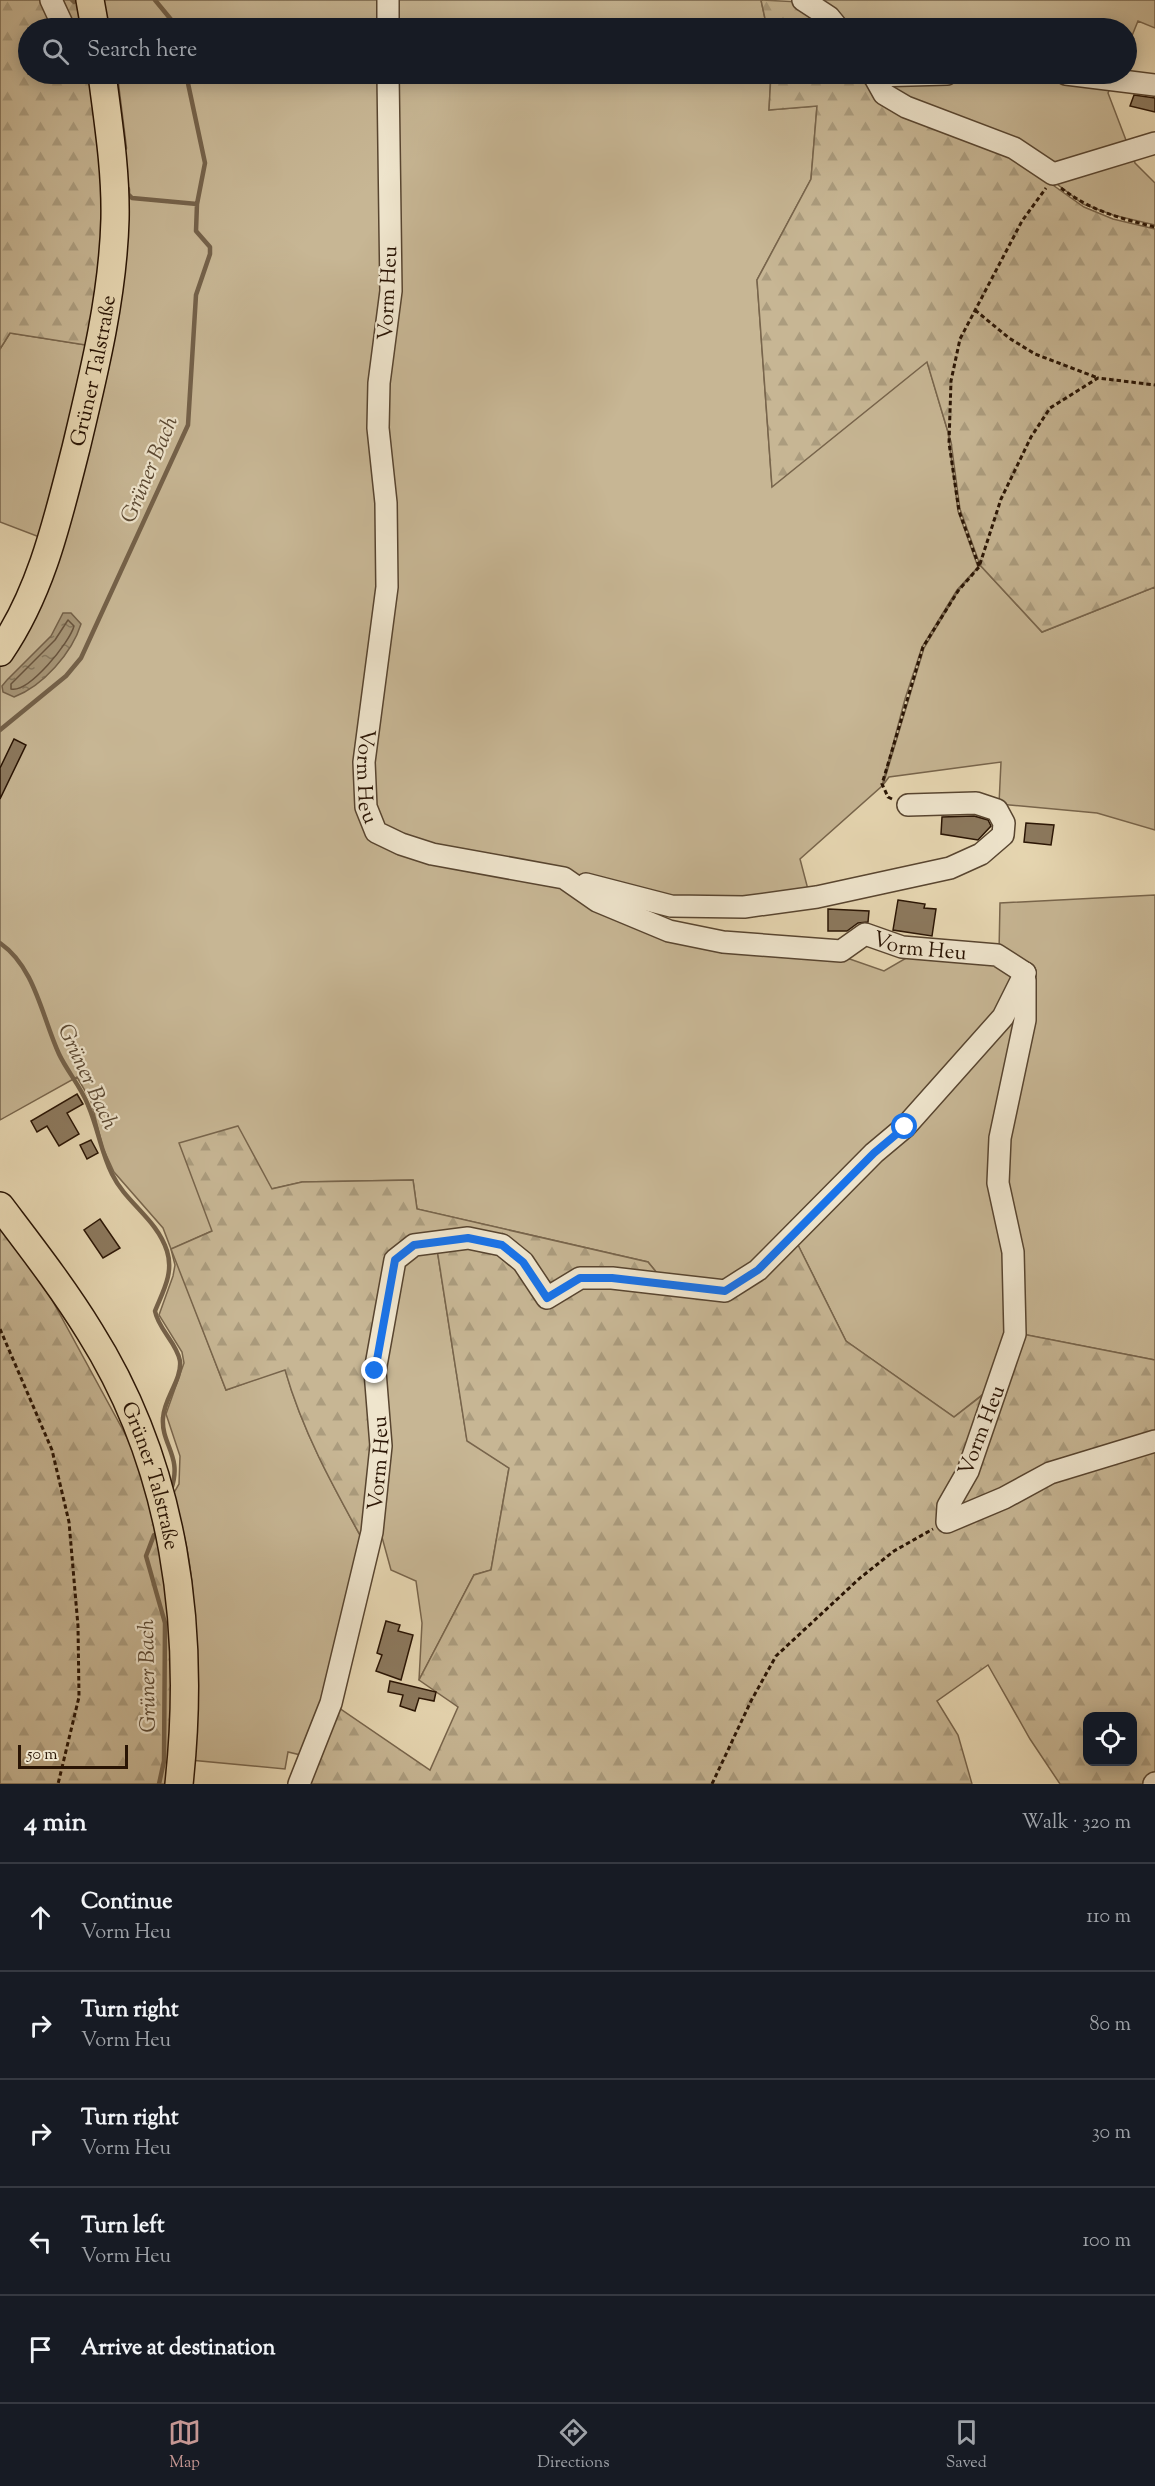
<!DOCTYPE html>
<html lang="en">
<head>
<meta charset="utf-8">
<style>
	:root { --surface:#171b24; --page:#242831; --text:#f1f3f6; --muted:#9ea1a6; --line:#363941; --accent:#c59692 }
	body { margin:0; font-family:"Sorts Mill Goudy",serif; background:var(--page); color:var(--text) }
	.controls { position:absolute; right:18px; bottom:18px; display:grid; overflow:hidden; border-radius:12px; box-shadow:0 3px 15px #0003 }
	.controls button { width:54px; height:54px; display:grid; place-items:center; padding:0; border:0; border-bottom:2px solid var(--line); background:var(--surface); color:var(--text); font:30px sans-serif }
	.scale { position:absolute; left:18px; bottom:15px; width:110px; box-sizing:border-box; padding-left:6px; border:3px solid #291404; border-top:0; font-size:16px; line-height:21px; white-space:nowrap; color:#291404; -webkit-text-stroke:4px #efe5cd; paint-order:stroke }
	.stop { position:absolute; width:18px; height:18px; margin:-14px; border:4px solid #1a73e8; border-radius:50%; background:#fff }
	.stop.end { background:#1a73e8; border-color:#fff; box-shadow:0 2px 6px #0008 }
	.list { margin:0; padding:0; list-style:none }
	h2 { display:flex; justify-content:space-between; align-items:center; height:78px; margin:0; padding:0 24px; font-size:26px }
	h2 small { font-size:20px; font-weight:400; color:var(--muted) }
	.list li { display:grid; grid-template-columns:39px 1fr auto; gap:18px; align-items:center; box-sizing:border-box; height:108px; padding:0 24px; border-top:2px solid var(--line) }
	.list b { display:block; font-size:22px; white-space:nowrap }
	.list p { margin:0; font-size:20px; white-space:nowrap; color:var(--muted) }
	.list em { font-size:20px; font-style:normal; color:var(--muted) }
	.icon { flex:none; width:33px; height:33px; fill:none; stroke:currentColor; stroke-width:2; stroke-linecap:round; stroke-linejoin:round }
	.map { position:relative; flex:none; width:1155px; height:1784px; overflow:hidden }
	.search { position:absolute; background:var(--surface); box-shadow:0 3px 15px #0003; left:18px; right:18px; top:18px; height:66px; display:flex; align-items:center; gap:15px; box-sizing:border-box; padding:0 21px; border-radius:33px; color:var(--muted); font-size:22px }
	.sheet { height:618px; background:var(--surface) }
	nav { display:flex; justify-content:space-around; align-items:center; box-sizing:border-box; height:84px; border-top:2px solid var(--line); background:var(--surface); font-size:16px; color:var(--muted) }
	nav a { display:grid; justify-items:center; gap:3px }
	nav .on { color:var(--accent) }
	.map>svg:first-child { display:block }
	.grass { fill:#c7b694; stroke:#78654c; stroke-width:1.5 }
	.forest { fill:url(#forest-firs); stroke:#78654c; stroke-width:1.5; fill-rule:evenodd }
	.water { fill:url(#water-ripples); stroke:#746149; stroke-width:1.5 }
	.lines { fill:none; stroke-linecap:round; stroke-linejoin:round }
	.shore { stroke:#68543e; stroke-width:1.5 }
	.stream { stroke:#746149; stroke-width:4.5 }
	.building { fill:#8c795e; stroke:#291404; stroke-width:1.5 }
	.minor-casing { stroke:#584530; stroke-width:24 }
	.major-casing { stroke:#291404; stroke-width:30 }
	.path { stroke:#291404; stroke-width:3; stroke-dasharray:4.5 3; stroke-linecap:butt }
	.minor { stroke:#efe5cd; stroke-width:21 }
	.major { stroke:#e7d7b2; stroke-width:27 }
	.route { stroke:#1a73e8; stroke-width:8 }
	.labels { text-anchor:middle; stroke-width:4.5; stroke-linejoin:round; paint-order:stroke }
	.street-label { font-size:21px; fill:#291404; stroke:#efe5cd }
	.water-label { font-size:22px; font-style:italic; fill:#5b4832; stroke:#efe5cd }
</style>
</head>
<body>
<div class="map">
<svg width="1155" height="1784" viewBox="0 0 1155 1784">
	<defs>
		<pattern id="forest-firs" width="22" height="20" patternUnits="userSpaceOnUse" patternTransform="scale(1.5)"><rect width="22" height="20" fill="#c7b694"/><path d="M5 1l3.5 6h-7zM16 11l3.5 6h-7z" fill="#ab9c7e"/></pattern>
		<pattern id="water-ripples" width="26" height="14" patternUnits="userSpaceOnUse" patternTransform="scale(1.5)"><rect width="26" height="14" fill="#a69577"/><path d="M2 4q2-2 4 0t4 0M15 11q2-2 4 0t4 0" fill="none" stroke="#87785f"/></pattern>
	</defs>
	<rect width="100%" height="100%" fill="#e7d7b2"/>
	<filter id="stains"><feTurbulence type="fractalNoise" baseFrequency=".00333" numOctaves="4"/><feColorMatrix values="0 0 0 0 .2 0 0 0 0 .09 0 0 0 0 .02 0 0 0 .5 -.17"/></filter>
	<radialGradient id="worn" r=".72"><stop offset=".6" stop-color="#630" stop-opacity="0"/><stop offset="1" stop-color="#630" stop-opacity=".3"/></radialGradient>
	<path class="grass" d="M99,0H383V28H103Z
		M391,0H761L767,28H391Z
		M808,0H1155V28L1138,21L1127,48L1126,28H841Z
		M109,74H382L384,503L362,761L376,832L523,871L630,919L844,957L884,971L920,950L995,959L1020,975L1001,1015L938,1084L724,1288L666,1284L648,1262L417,1209L413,1180L302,1182L271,1189L212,1231L172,1249L226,1390L285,1369C303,1433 334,1488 366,1546L305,1756L288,1752L285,1769L190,1760C194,1690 200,1618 187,1549C184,1531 177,1513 172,1496L179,1484L180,1456L166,1414L184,1363L182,1352L159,1315L173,1276L175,1265L171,1249L163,1228L114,1172L103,1148L91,1101L77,1077L0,1120V665L102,372Z
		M392,74H771L769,110L817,106L811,179L757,280L772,486L927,361L948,432L958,511L978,567L957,590L922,647L905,699L882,786L800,859L810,897L690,905L381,831L366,761L388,503Z
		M979,74H1052L1113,81L1108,93L1129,148L1052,172L907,105L877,78Z
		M1131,151L1135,163L1155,183V225L1113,215L1083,204L1053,181Z
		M10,333L92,346L42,538L0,522V349Z
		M980,565L1042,632L1155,587V830L1097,813L999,804L1001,762L889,777L883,785L924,648L958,591Z
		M1155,895V1360L1017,1333L1000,1182L1029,972L999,952L1000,903Z
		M1015,1010L1020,1018L996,1138L1011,1332L997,1383L954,1417L846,1341L794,1237Z
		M416,1249H437L467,1440L509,1468L491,1570L474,1575L419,1680L422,1623L416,1581L391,1570L380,1530V1373L399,1263Z"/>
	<path class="forest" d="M0,0H82L86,28H28V74H93L108,217L92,346L10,333L0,349Z
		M761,0L800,2L833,28H767Z
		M771,74H867L882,95L1013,150L1050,183L1084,207L1113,219L1155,229V587L1042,632L980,565L960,509L951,442L927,362L772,487L757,280L811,179L817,106L769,110Z
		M238,1126L272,1189L302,1182L413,1180L417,1209L648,1262L666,1284L613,1275L550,1291L500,1239L391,1258L377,1446L366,1546C334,1488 303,1433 285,1370L226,1390L171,1249L212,1231L179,1143Z
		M0,1225L51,1298L130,1443L163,1542L174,1649L168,1784H0Z
		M794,1237L846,1341L954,1417L1002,1380L1017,1333L1155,1360V1784H1060L1030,1739L988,1665L937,1701L958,1735L972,1784H305L336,1706L430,1770L458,1707L419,1680L474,1575L491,1570L509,1468L467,1441L437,1249L500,1248L547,1304L580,1283L729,1296ZM1088,1716H1132V1762H1088Z"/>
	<path class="water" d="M63,613H71L81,624C72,653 43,686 14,697L3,692L2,686L7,680L51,636Z"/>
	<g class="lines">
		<path class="shore" d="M68,620L74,626C70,642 29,693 11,689V684L55,640Z"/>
		<path class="stream" d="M72,0L74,2
			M155,0L178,28
			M116,76L125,148
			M128,189V194L132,198L197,204
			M0,730L66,676L81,658L188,425L196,295L210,254V247L196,231L197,204L205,163L186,74
			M0,943C35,967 42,1017 59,1054C67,1071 81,1087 88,1105C98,1128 101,1152 112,1174C126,1203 157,1219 167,1251C174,1273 163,1291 155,1311C158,1329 177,1343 180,1361C182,1380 164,1398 163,1418C161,1445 183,1456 171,1490
			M154,1535L146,1556L165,1623L164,1761L159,1784"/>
	</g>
	<path class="building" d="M1134,95L1155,98V112L1130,106Z
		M14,739L26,745L0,799V768Z
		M974,816L988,820L991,826L978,840L941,834L942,817Z
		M1026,823L1054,825L1051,845L1024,842Z
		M898,900L925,904L924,908L936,909L932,936L893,930Z
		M828,909L869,911L868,922L858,923L847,931H828Z
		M77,1094L83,1104L67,1113L79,1134L59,1146L47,1126L37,1132L31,1121Z
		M91,1140L98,1153L87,1159L80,1145Z
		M100,1219L120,1248L103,1258L84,1230Z
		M386,1621L400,1625L398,1631L413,1635L401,1680L376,1671L382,1655L377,1653Z
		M390,1681L436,1692L434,1701L419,1698L415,1711L400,1706L403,1695L388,1692Z"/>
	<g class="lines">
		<g class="minor-casing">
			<g id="minor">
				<path d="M51,0L64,28"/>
				<path d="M803,0L829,17L838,28"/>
				<path d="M388,28V0"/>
				<path id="s1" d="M388,74L391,291L379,383L378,428L386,503L387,587L364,762L366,807L376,832L401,844L432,854L564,878L597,901L669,931L723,942L841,951L865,934L902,947L997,955L1025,973"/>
				<path d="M871,74L874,76L947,74"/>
				<path d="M1066,74L1155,85"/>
				<path d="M874,76L884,94L906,107L1014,148L1053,174L1155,143"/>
				<path d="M586,884L671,906L744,907L817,897L950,868L981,854L1003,835L1004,823L997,810L976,803L908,805"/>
				<path d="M1025,980V1020L1000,1138L998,1183L1013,1252L1015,1334L968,1471L948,1506L947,1522L1004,1498L1050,1473L1155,1441"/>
				<path id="s2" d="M299,1784L331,1703L372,1532L381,1446L375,1371L395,1260L414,1245L468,1238L502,1245L523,1262L547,1298L580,1278H612L725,1291L758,1270L874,1153L905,1127L1003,1017L1025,973"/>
				<path d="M1154,1784L1155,1783"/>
			</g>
		</g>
		<g class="major-casing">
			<g id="major">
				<path d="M90,0L95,28"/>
				<path id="s3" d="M0,652C42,591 58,518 76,448C94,373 113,296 115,219C116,170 108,121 102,74"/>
				<path id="s4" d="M0,1206C31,1247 63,1288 90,1332C175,1467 196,1628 179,1784"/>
			</g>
		</g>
		<path class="path" d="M1061,188C1091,211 1119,218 1155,227
			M975,310L1009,338L1035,354L1098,378
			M979,566L959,511L949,443L951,381L960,339L1022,221L1046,188
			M892,799L888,797L882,784L923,647L958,591L979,567L1001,499L1031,437L1050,408L1098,378L1155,385
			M0,1329L52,1450L69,1522L78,1626L79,1697L58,1784
			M712,1784L751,1701L776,1656L860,1578L894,1551L933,1529"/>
		<use href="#minor" class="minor"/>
		<use href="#major" class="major"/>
	</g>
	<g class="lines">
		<path class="route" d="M375,1371L395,1260L414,1245L468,1238L502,1245L523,1262L547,1298L580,1278H612L725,1291L758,1270L874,1153L905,1127"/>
	</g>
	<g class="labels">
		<g class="street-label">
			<text transform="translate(387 293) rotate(-87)" y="7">Vorm Heu</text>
			<text dy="7" stroke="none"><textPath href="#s3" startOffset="298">Grüner Talstraße</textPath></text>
			<text dy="7" stroke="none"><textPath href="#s1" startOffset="705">Vorm Heu</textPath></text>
			<text dy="7" stroke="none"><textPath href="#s1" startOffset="1335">Vorm Heu</textPath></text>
			<text transform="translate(981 1430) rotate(-69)" y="7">Vorm Heu</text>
			<text dy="7" stroke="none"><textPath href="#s2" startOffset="332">Vorm Heu</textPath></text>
			<text dy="7" stroke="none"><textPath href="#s4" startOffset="312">Grüner Talstraße</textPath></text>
		</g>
		<g class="water-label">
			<text transform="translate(148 469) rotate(-67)" y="8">Grüner Bach</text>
			<text transform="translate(89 1076) rotate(65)" y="8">Grüner Bach</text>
			<text transform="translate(146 1676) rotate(-91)" y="8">Grüner Bach</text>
		</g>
	</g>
	<rect width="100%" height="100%" filter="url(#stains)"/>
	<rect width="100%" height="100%" fill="url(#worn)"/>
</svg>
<div class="controls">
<button><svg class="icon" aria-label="locate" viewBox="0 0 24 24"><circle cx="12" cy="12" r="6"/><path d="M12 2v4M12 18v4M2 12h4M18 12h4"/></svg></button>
</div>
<div class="scale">50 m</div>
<div class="stop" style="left:905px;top:1127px"></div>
<div class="stop end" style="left:375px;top:1371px"></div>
<div class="search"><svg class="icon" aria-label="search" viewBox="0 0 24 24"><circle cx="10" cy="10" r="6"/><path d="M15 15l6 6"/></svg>Search here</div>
</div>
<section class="sheet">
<h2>4 min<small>Walk · 320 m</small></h2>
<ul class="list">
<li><svg class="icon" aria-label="ahead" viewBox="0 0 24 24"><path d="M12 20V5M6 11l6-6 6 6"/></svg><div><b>Continue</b><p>Vorm Heu</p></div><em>110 m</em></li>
<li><svg class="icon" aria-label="right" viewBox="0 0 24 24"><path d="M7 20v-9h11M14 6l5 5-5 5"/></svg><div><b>Turn right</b><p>Vorm Heu</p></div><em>80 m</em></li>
<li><svg class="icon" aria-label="right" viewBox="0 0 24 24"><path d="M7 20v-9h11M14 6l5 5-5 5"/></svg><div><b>Turn right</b><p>Vorm Heu</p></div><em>30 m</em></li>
<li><svg class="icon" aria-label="left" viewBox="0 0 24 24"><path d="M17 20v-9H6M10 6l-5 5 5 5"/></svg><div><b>Turn left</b><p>Vorm Heu</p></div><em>100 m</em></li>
<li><svg class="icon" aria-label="arrive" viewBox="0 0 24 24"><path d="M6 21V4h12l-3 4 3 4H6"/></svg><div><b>Arrive at destination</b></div></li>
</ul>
</section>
<nav>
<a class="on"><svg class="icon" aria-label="map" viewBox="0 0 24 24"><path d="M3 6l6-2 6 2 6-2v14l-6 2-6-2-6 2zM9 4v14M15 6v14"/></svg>Map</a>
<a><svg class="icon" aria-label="directions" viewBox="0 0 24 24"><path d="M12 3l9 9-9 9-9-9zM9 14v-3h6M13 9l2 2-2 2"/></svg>Directions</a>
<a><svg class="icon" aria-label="saved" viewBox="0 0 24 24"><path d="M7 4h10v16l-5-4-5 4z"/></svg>Saved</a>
</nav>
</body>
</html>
